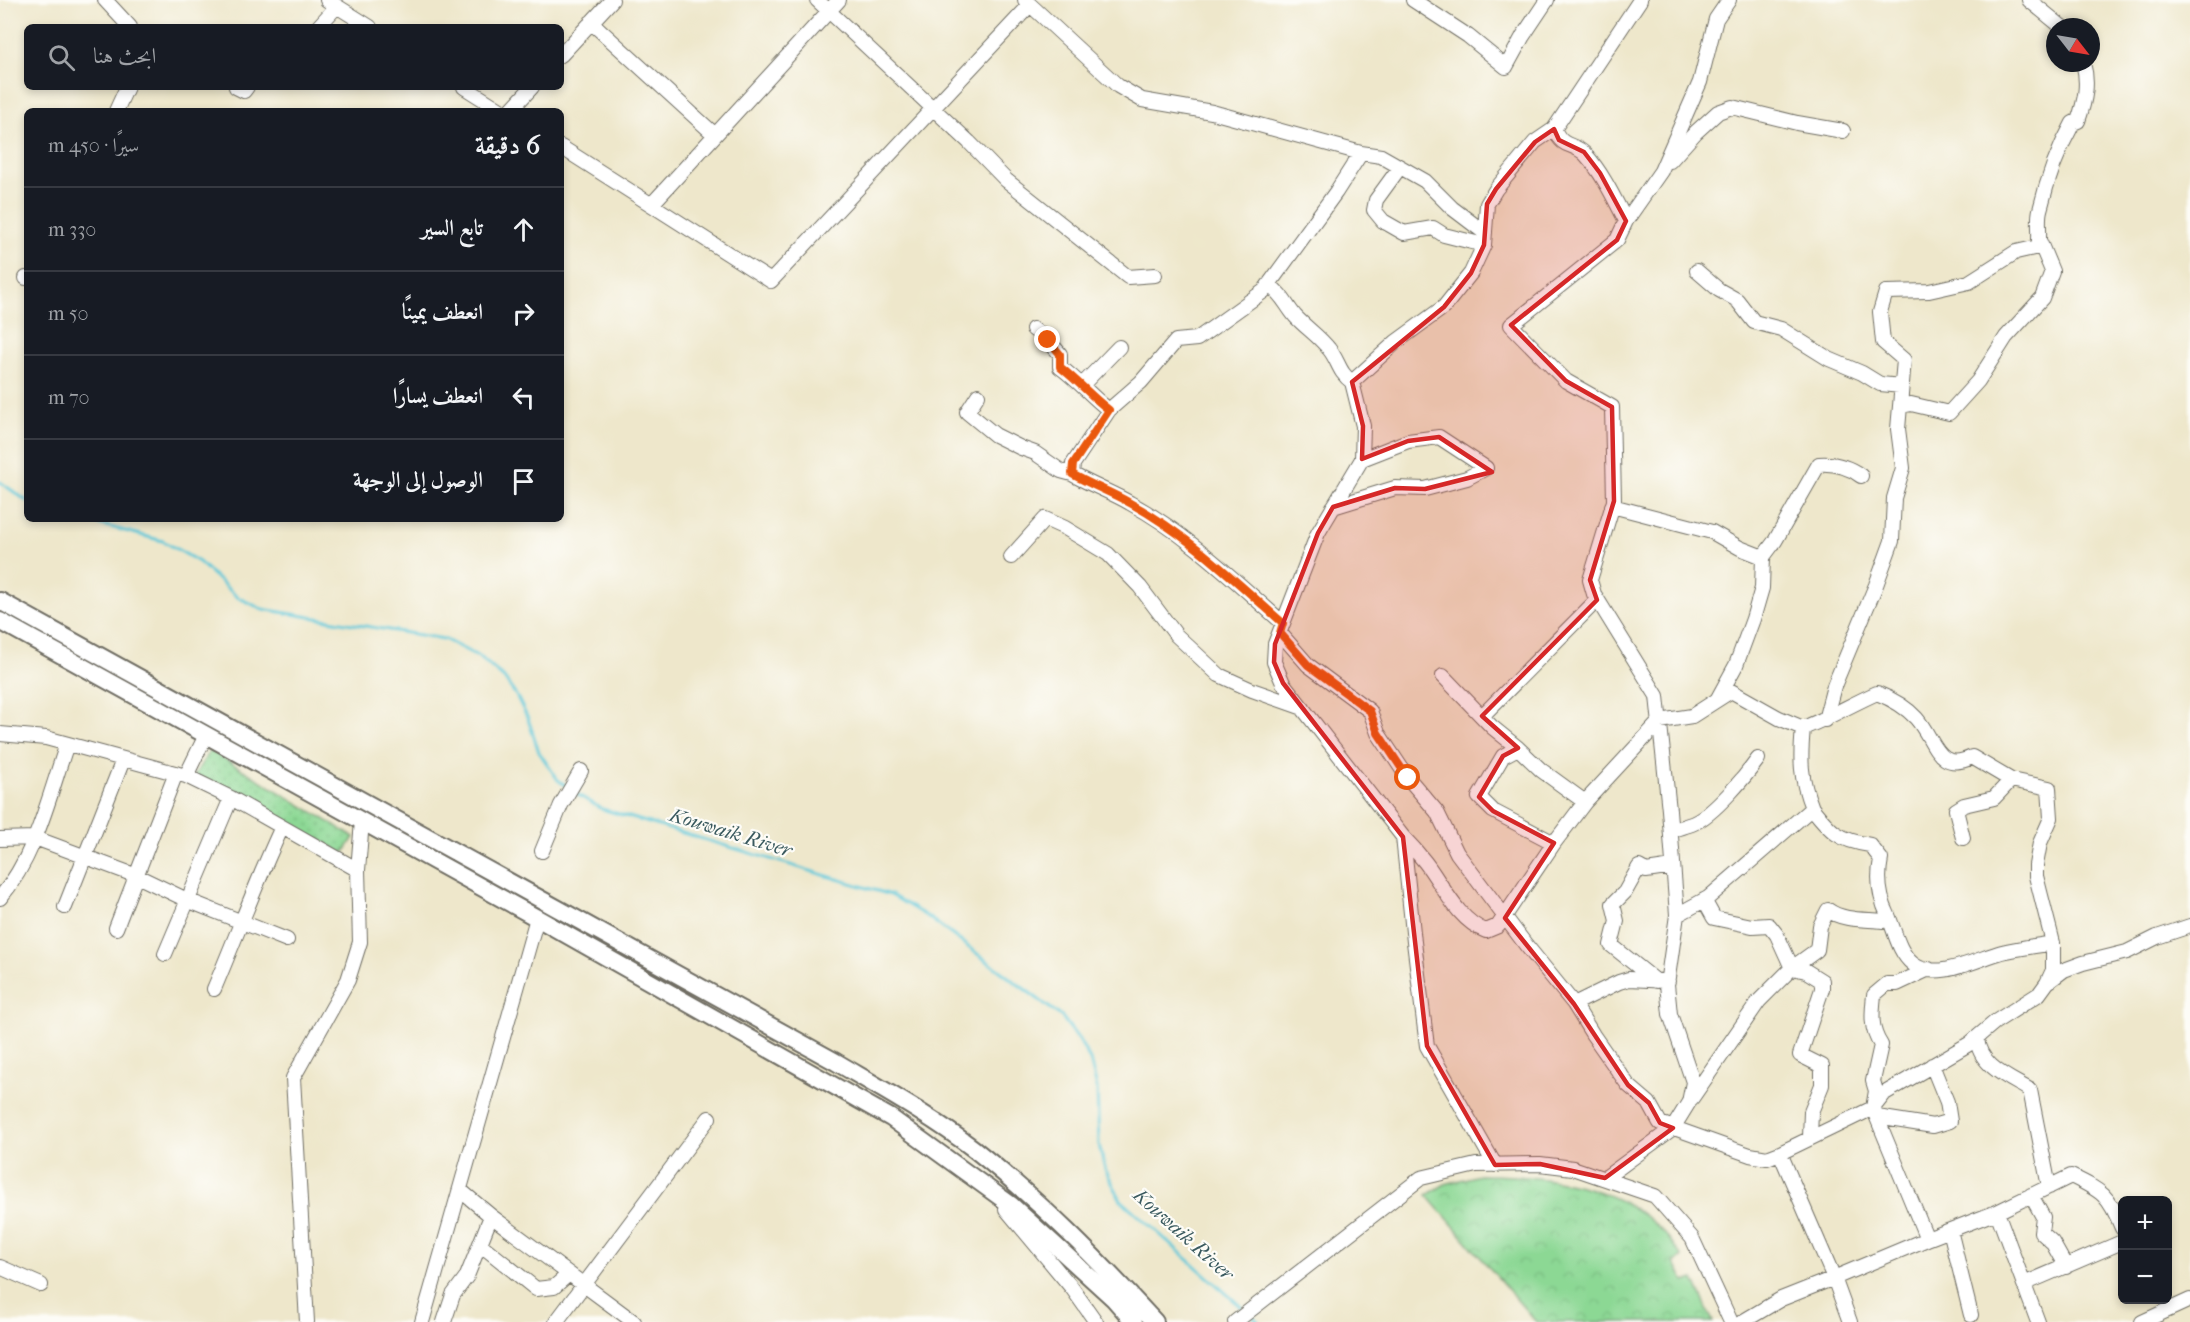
<!DOCTYPE html>
<html lang="ar">
<head>
<meta charset="utf-8">
<style>
	:root { --surface:#171b24; --page:#20242c; --text:#f1f3f6; --muted:#9ea1a6; --line:#363941 }
	body { margin:0; font-family:"IM FELL French Canon",Amiri,serif; background:var(--page); color:var(--text); direction:rtl }
	.controls { position:absolute; right:18px; bottom:18px; display:grid; overflow:hidden; border-radius:9px; box-shadow:0 3px 9px #0003 }
	.controls button { width:54px; height:54px; display:grid; place-items:center; padding:0; border:0; border-bottom:2px solid var(--line); background:var(--surface); color:var(--text); font:30px sans-serif }
	.compass { position:absolute; left:2046px; top:18px; width:54px; height:54px; border-radius:50%; background:var(--surface); box-shadow:0 3px 9px #0003; rotate:121deg }
	.stop { position:absolute; width:18px; height:18px; margin:-14px; border:4px solid #ea580c; border-radius:50%; background:#fff }
	.stop.end { background:#ea580c; border-color:#fff; box-shadow:0 2px 6px #0008 }
	.list { margin:0; padding:0; list-style:none }
	h2 { display:flex; justify-content:space-between; align-items:center; height:78px; margin:0; padding:0 24px; font-size:26px }
	h2 small { font-size:20px; font-weight:400; color:var(--muted) }
	.list li { display:grid; grid-template-columns:39px 1fr auto; gap:18px; align-items:center; box-sizing:border-box; height:84px; padding:0 24px; border-top:2px solid var(--line) }
	.list b { display:block; font-size:22px; white-space:nowrap }
	.list em { font-size:20px; font-style:normal; color:var(--muted) }
	.icon { flex:none; width:33px; height:33px; fill:none; stroke:currentColor; stroke-width:2; stroke-linecap:round; stroke-linejoin:round }
	.map { position:relative; flex:none; width:2190px; height:1322px; overflow:hidden; direction:ltr }
	.search { position:absolute; background:var(--surface); box-shadow:0 3px 9px #0003; left:24px; top:24px; width:540px; height:66px; display:flex; align-items:center; gap:15px; box-sizing:border-box; padding:0 21px; border-radius:9px; color:var(--muted); font-size:22px }
	.panel { position:absolute; background:var(--surface); box-shadow:0 3px 9px #0003; left:24px; top:108px; width:540px; height:414px; border-radius:9px; direction:rtl }
	.map>svg:first-child { display:block }
	.grass { fill:url(#grass-dots); stroke:#5c8260; stroke-width:1.5 }
	.park { fill:url(#park-crowns); stroke:#5c8260; stroke-width:1.5 }
	.lines { fill:none; stroke-linecap:round; stroke-linejoin:round }
	.stream { stroke:#5ec8d9; stroke-width:3 }
	.minor-casing { stroke:#6f6d63; stroke-width:16 }
	.major-casing { stroke:#6f6d63; stroke-width:20 }
	.minor { stroke:#fff; stroke-width:14 }
	.major { stroke:#fff; stroke-width:16 }
	.route { stroke:#ea580c; stroke-width:8 }
	.marked { fill:#d62828; fill-opacity:0.2; stroke:#d62828; stroke-width:4.5; stroke-linejoin:round }
	.labels { text-anchor:middle; stroke-width:4.5; stroke-linejoin:round; paint-order:stroke }
	.water-label { font-size:20px; font-style:italic; fill:#3a5a5f; stroke:#fdfcf7 }
</style>
</head>
<body>
<div class="map">
<svg width="2190" height="1322" viewBox="0 0 2190 1322">
	<defs>
		<pattern id="grass-dots" width="8" height="8" patternUnits="userSpaceOnUse" patternTransform="scale(1.5)"><rect width="8" height="8" fill="#8cd894"/><path d="M2 2h.1M6 6h.1" fill="none" stroke="#79ba80" stroke-width="1.8" stroke-linecap="round"/></pattern>
		<pattern id="park-crowns" width="20" height="18" patternUnits="userSpaceOnUse" patternTransform="scale(1.5)"><rect width="20" height="18" fill="#8cd894"/><path d="M2 6a3 3 0 1 1 6 0M12 15a3 3 0 1 1 6 0" fill="none" stroke="#79ba80"/></pattern>
	</defs>
	<rect width="100%" height="100%" fill="#fdfcf7"/>
	<filter id="ink" filterUnits="userSpaceOnUse"><feTurbulence type="fractalNoise" baseFrequency=".0167" numOctaves="2"/><feDisplacementMap in="SourceGraphic" scale="12" xChannelSelector="R" yChannelSelector="G"/><feConvolveMatrix kernelMatrix="1 2 1 2 8 2 1 2 1" color-interpolation-filters="sRGB"/></filter>
	<filter id="wash" filterUnits="userSpaceOnUse"><feTurbulence type="fractalNoise" baseFrequency=".008" numOctaves="4" result="noise"/><feDisplacementMap in="SourceGraphic" scale="24" xChannelSelector="R" yChannelSelector="G"/><feGaussianBlur stdDeviation="1.35" result="paint"/><feColorMatrix in="noise" values="0 0 0 0 0 0 0 0 0 0 0 0 0 0 0 0 0 1.4 0 .05"/><feComposite in="paint" operator="in"/></filter>
	<g filter="url(#wash)">
		<rect width="100%" height="100%" fill="#eee7cb"/>
		<path class="grass" d="M210,750L354,837L344,853L194,776Z"/>
		<path class="park" d="M1479,1175C1542,1175 1616,1183 1662,1231C1670,1238 1675,1248 1682,1257L1674,1263L1685,1282L1694,1279L1713,1322H1536L1427,1195L1445,1184Z"/>
		<g class="lines">
			<path class="stream" d="M0,482L27,501
				M80,519L163,541L199,562L237,597L262,609L444,639L481,658L504,678L517,697L528,719L539,752L558,780L568,787
				M573,792L602,809L891,895L928,917L1062,1017L1079,1040L1090,1060L1097,1088L1099,1145L1105,1169L1121,1200L1245,1310
				M1250,1314L1259,1322"/>
		</g>
	</g>
	<g filter="url(#ink)">
		<g class="lines">
			<g class="minor-casing">
				<path id="minor" d="M105,0L130,27
					M327,0L370,27
					M817,0L969,142L1006,180L1128,277L1155,275
					M1025,0L1118,86L1142,100L1212,112L1361,153
					M1413,0L1468,36L1506,67L1523,36L1547,0
					M2029,0L2062,27
					M591,22L715,135
					M318,27L337,6
					M561,55L612,0
					M236,87L244,91L247,87
					M464,87L502,111
					M116,111L127,87
					M510,111L532,87
					M1554,129C1564,151 1573,141 1586,155C1603,174 1614,198 1626,221
					M561,147L771,281L1030,5
					M1670,161L1696,132L1718,112L1732,107L1797,123L1843,131
					M1400,167L1376,200L1374,210L1383,221L1404,233L1433,228L1444,235L1484,245
					M652,204L839,0
					M1697,271L1719,290L1737,300L1754,322L1781,329L1829,359L1862,373L1880,384L1902,386
					M26,278H27
					M1269,285C1283,295 1285,304 1295,316C1306,328 1319,336 1329,349C1339,361 1338,372 1352,382
					M1033,329L1048,340L1060,354V367C1078,380 1092,397 1109,410
					M1083,384L1119,347
					M978,395L967,412L995,435L1021,448L1035,453L1061,471L1072,474
					M1900,406L1911,404L1949,413L1978,381L2006,337L2042,298L2052,271L2039,240
					M1612,506L1712,532L1740,548L1763,557
					M1333,507L1395,488L1425,489L1467,478L1486,468L1439,437L1408,441L1362,459
					M1011,557L1045,519L1065,528L1108,554L1140,587L1176,635L1219,675L1252,690L1303,708
					M1283,623C1235,581 1186,533 1130,503C1111,492 1091,485 1072,474L1073,464L1109,410L1141,382L1176,341L1197,339L1264,291L1336,192L1361,153L1381,156L1425,181L1452,208L1485,233
					M1280,633L1308,665L1370,711L1378,733L1408,778L1437,812L1457,853L1526,945L1574,1004
					M1443,676L1492,727L1518,748
					M1718,698L1736,665L1753,619L1762,588L1763,557L1775,541L1819,464C1834,463 1849,467 1861,476
					M1482,716L1597,600
					M1825,720L1834,686L1876,585L1892,541L1894,498L1903,468L1898,429L1904,360L1883,342L1880,312L1886,292L1929,291L1969,282L2016,252L2038,247C2041,235 2037,222 2040,210C2047,180 2058,150 2073,123L2078,121C2085,101 2089,83 2083,63
					M0,734L46,738L186,776L206,735
					M186,776L231,798L358,870L360,942L348,980L293,1078L307,1322
					M1671,831C1678,828 1687,826 1694,823C1714,814 1745,777 1758,759
					M1403,837C1411,845 1418,853 1425,862C1443,885 1457,920 1486,931L1498,926L1554,843L1585,802L1660,721L1692,716L1731,691L1779,718L1803,728C1829,718 1852,704 1877,693C1892,699 1905,706 1916,718C1935,739 1937,774 1972,757L2011,780L2049,788L2051,818L2040,843L2036,865V876L2053,943V970L2047,983L2039,994L1995,1022L1969,1044L1885,1093L1873,1108L1780,1153L1767,1158L1750,1155L1660,1123L1649,1103L1628,1085L1593,1035L1574,1004L1619,982L1629,979L1668,981
					M1963,838L1956,810L1964,805L1994,798L2011,780
					M0,839L35,838L137,876L187,900L287,940
					M1554,843L1493,811L1479,797L1503,756L1518,748L1541,770L1585,802
					M542,851L561,805L581,771
					M358,870L362,821
					M0,898C36,856 49,796 67,744
					M65,907L123,760
					M1677,915L1708,898L1812,808C1800,778 1800,759 1803,728
					M1888,915C1895,932 1899,953 1913,964C1936,982 1979,958 2002,952C2019,948 2036,946 2053,943
					M116,928L176,773
					M165,954L231,798
					M1792,968L1817,950L1820,926L1828,910C1843,921 1864,919 1883,921L1888,915C1879,897 1877,879 1881,859L1870,845C1838,840 1831,832 1812,808
					M1792,968L1806,971L1822,981V989L1800,1055L1822,1066V1085L1811,1112L1810,1137
					M1656,981L1611,945L1617,921L1613,904L1625,892L1639,867L1646,871L1673,867
					M2048,982L2064,970L2083,963L2127,952L2157,937L2190,926
					M214,989C237,935 257,880 282,827
					M1977,1038C1979,1066 2008,1077 2030,1090L2049,1187
					M1692,1098L1759,1001L1792,968L1777,935L1769,925L1752,926L1714,918L1704,900
					M1877,1117L1933,1126L1950,1121L1947,1102L1932,1065
					M1495,1165L1427,1046L1414,942L1403,837L1283,683L1274,662L1275,644L1318,533L1362,459L1363,426L1352,382L1396,342L1444,307L1471,273L1484,245L1487,204L1496,189L1535,142L1554,129L1640,0
					M1605,1178L1673,1128L1689,1102L1693,1082L1670,1014L1667,984L1677,915L1669,810L1657,696L1594,594L1590,580L1614,501L1612,407L1566,381L1511,325L1617,240L1626,221L1661,171L1700,82L1716,19L1729,0
					M460,1190L491,1216L634,1322
					M2031,1195L2043,1217L2041,1232L2052,1242L2066,1267
					M1006,1209L1072,1288L1096,1322
					M1997,1212L2071,1176C2102,1191 2109,1195 2122,1228
					M1950,1230L1971,1315
					M1927,1239L1997,1212L2038,1322
					M480,1244L536,1289L554,1287L569,1274
					M0,1267L41,1285
					M2024,1284L2122,1242
					M422,1322L537,918
					M444,1322L453,1295L467,1276L491,1216
					M556,1322L709,1118
					M1235,1322L1421,1178L1476,1165L1540,1164L1573,1168L1655,1196L1692,1238L1731,1322
					M1742,1322L1781,1299L1834,1278L1780,1153
					M1850,1322L1834,1278L1927,1239L1873,1108L1876,1091L1873,1081L1881,1045C1870,1029 1872,1013 1874,995L1887,984H1897L1929,969
					M2142,1322L2190,1300"/>
			</g>
			<g class="major-casing">
				<path id="major" d="M0,601L836,1062C882,1089 931,1116 974,1149C1040,1201 1098,1260 1155,1322
					M0,621L537,918L891,1118L1011,1205L1113,1298L1134,1322"/>
			</g>
			<use href="#minor" class="minor"/>
			<use href="#major" class="major"/>
		</g>
	</g>
	<g class="lines" filter="url(#ink)">
		<path class="route" d="M1048,340L1060,354V367C1078,381 1092,397 1109,410L1073,464L1072,474C1091,485 1111,492 1130,503C1187,534 1235,581 1283,623L1280,633L1308,665L1370,711L1378,733L1408,778"/>
	</g>
	<path class="marked" d="M1554,129L1559,140L1584,152L1600,173L1626,221L1617,240L1511,325L1566,381L1612,407L1614,501L1590,580L1597,600L1482,716L1518,748L1503,756L1479,797L1493,811L1554,843L1505,918L1574,1004L1628,1085L1649,1103L1660,1123L1673,1128L1605,1178L1540,1164L1495,1165L1427,1046L1403,837L1283,683L1274,662L1275,644L1318,533L1333,507L1395,488L1425,489L1492,472L1439,437L1408,441L1362,459L1363,426L1352,382L1444,307L1471,273L1484,245L1487,204L1496,189L1535,142Z"/>
	<g class="labels">
		<g class="water-label">
			<text transform="translate(731 832) rotate(17)" y="7">Kouwaik River</text>
			<text transform="translate(1184 1234) rotate(42)" y="7">Kouwaik River</text>
		</g>
	</g>
</svg>
<div class="controls">
<button>+</button>
<button>−</button>
</div>
<svg class="compass" viewBox="-18 -18 36 36"><path d="M0-13l5 13h-10z" fill="#e53935"/><path d="M0 13l5-13h-10z" fill="#9ea1a6"/></svg>
<div class="stop" style="left:1408px;top:778px"></div>
<div class="stop end" style="left:1048px;top:340px"></div>
<div class="search"><svg class="icon" aria-label="search" viewBox="0 0 24 24"><circle cx="10" cy="10" r="6"/><path d="M15 15l6 6"/></svg>ابحث هنا</div>
<section class="panel">
<h2>6 دقيقة<small>سيرًا · 450 m</small></h2>
<ul class="list">
<li><svg class="icon" aria-label="ahead" viewBox="0 0 24 24"><path d="M12 20V5M6 11l6-6 6 6"/></svg><div><b>تابع السير</b></div><em>330 m</em></li>
<li><svg class="icon" aria-label="right" viewBox="0 0 24 24"><path d="M7 20v-9h11M14 6l5 5-5 5"/></svg><div><b>انعطف يمينًا</b></div><em>50 m</em></li>
<li><svg class="icon" aria-label="left" viewBox="0 0 24 24"><path d="M17 20v-9H6M10 6l-5 5 5 5"/></svg><div><b>انعطف يسارًا</b></div><em>70 m</em></li>
<li><svg class="icon" aria-label="arrive" viewBox="0 0 24 24"><path d="M6 21V4h12l-3 4 3 4H6"/></svg><div><b>الوصول إلى الوجهة</b></div></li>
</ul>
</section>
</div>
</body>
</html>
